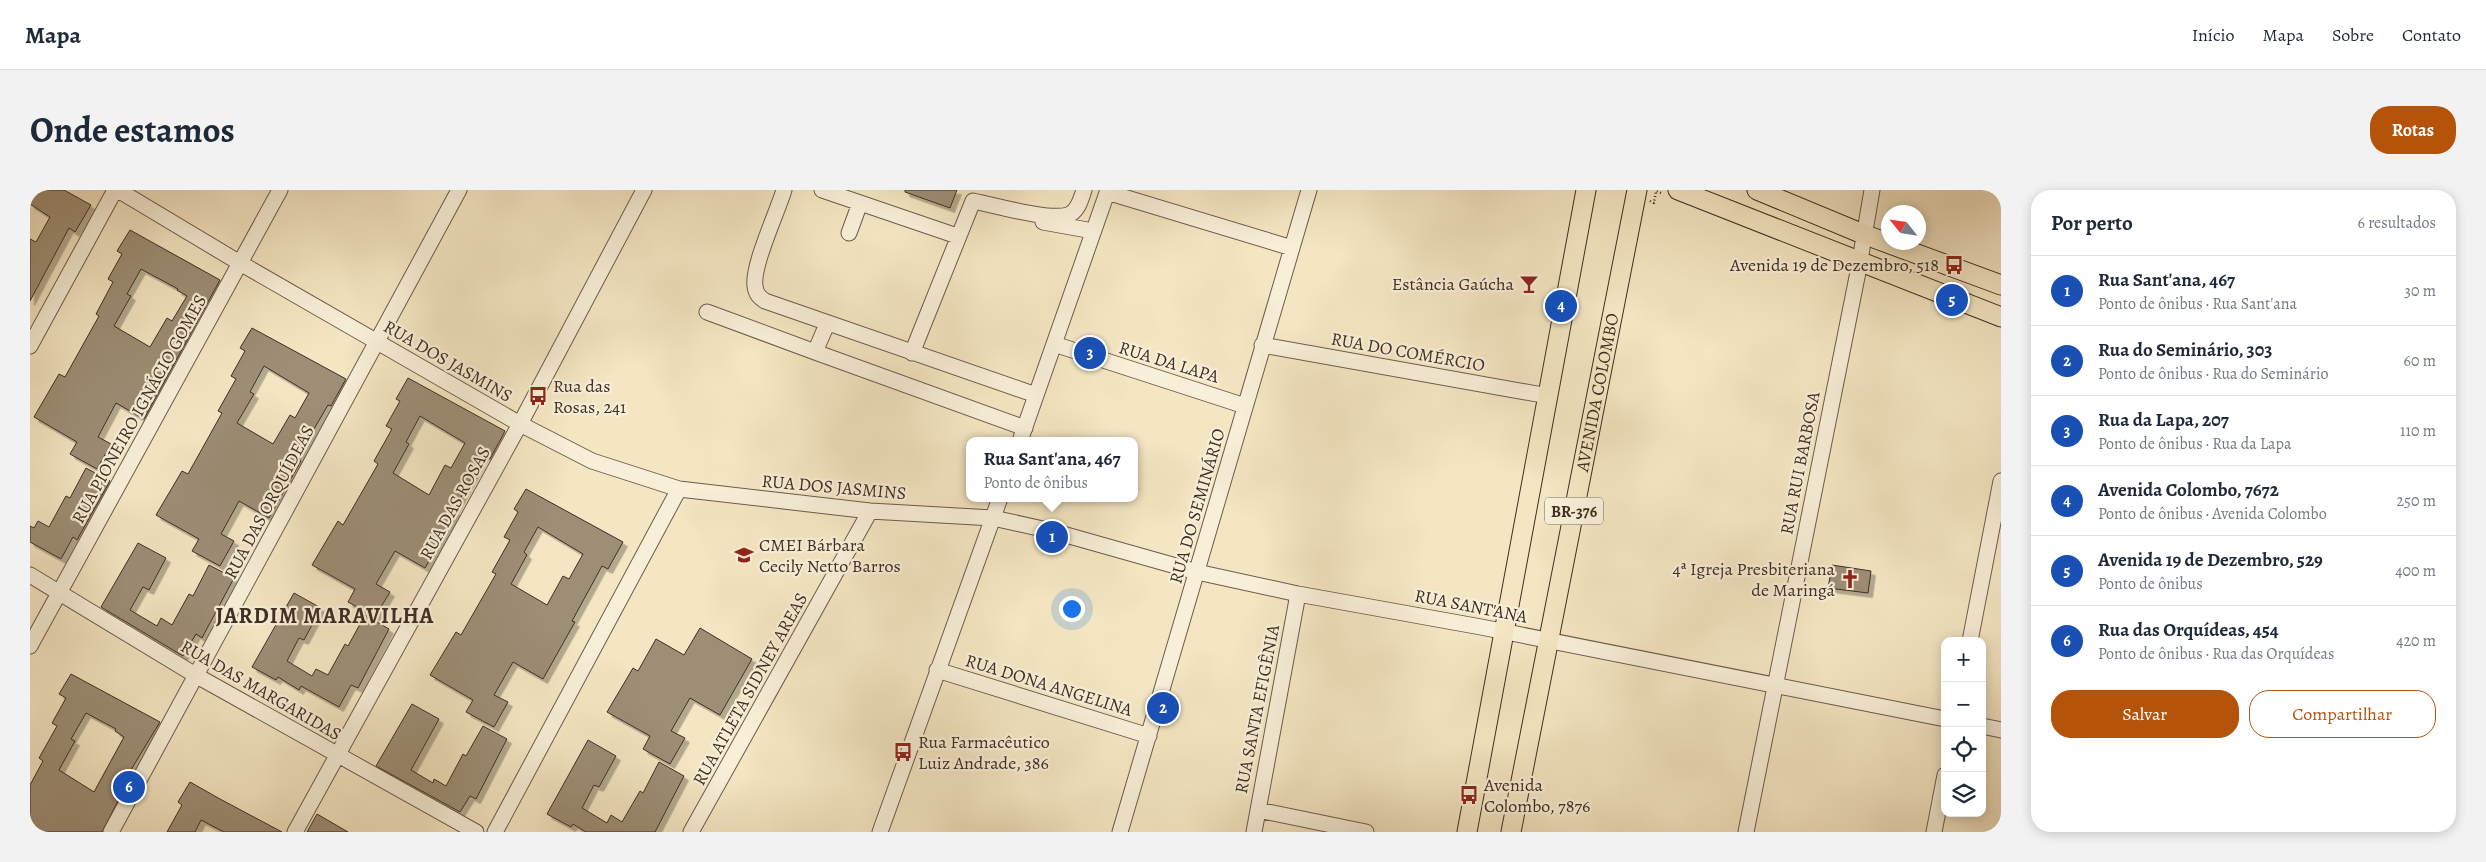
<!DOCTYPE html>
<html lang="pt">
<head>
<meta charset="utf-8">
<style>
	:root { --surface:#fff; --page:#f2f2f3; --text:#1f2937; --muted:#747a83; --line:#e0e1e3; --accent:#b45309 }
	body { margin:0; font-family:Alegreya,serif; background:var(--page); color:var(--text) }
	.controls { position:absolute; right:15px; bottom:15px; display:grid; overflow:hidden; border-radius:10px; box-shadow:0 2px 12px #0003 }
	.controls button { width:45px; height:45px; display:grid; place-items:center; padding:0; border:0; border-bottom:1px solid var(--line); background:var(--surface); color:var(--text); font:25px sans-serif }
	.compass { position:absolute; left:1851px; top:15px; width:45px; height:45px; border-radius:50%; background:var(--surface); box-shadow:0 2px 12px #0003; rotate:300deg }
	.you { position:absolute; left:1041px; top:418px; width:18px; height:18px; margin:-12px; border:4px solid #fff; border-radius:50%; background:#1a73e8; box-shadow:0 0 0 8px #1a73e833 }
	.badge { display:grid; place-items:center; width:32px; height:32px; border-radius:50%; background:var(--accent); color:#fff; font-size:16px; font-weight:700 }
	.pin { position:absolute; translate:-50% -50%; border:2px solid #fff; box-shadow:0 1px 5px #0006 }
	.popup { position:absolute; left:936px; top:247px; width:172px; height:65px; box-sizing:border-box; display:grid; place-content:center; border-radius:10px; background:var(--surface); filter:drop-shadow(0 1px 4px #0005); font-size:16px; white-space:nowrap; color:var(--muted) }
	.popup b { font-size:19px; color:var(--text) }
	.popup::after { content:''; position:absolute; left:50%; top:100%; margin-left:-10px; border:10px solid transparent; border-top-color:var(--surface) }
	.list { margin:0; padding:0; list-style:none }
	h2 { display:flex; justify-content:space-between; align-items:center; height:65px; margin:0; padding:0 20px; font-size:21px }
	h2 small { font-size:16px; font-weight:400; color:var(--muted) }
	.list li { display:grid; grid-template-columns:32px 1fr auto; gap:15px; align-items:center; box-sizing:border-box; height:70px; padding:0 20px; border-top:1px solid var(--line) }
	.list b { display:block; font-size:19px; white-space:nowrap }
	.list p { margin:0; font-size:16px; white-space:nowrap; color:var(--muted) }
	.list em { font-size:16px; font-style:normal; color:var(--muted) }
	.actions { display:flex; gap:10px; padding:15px 20px }
	.actions a { flex:1; padding:11px 0; border:1px solid var(--accent); border-radius:20px; text-align:center; font-size:18px; color:var(--accent) }
	.actions .main { background:var(--accent); color:#fff }
	.icon { flex:none; width:28px; height:28px; fill:none; stroke:currentColor; stroke-width:2; stroke-linecap:round; stroke-linejoin:round }
	.map { position:relative; flex:none; width:1971px; height:642px; overflow:hidden; border-radius:20px }
	header { display:flex; align-items:center; gap:30px; box-sizing:border-box; height:70px; padding:0 25px; background:var(--surface); border-bottom:1px solid var(--line) }
	header strong { font-size:24px }
	nav { display:flex; gap:28px; margin-inline-start:auto; font-size:18px }
	.intro { display:flex; align-items:center; justify-content:space-between; box-sizing:border-box; height:120px; padding:0 30px }
	h1 { margin:0; font-size:35px }
	.button { padding:12px 22px; border-radius:20px; background:var(--accent); color:#fff; font-size:18px; font-weight:700 }
	main { display:flex; gap:30px; padding:0 30px }
	aside { flex:1; background:var(--surface); border-radius:20px; box-shadow:0 2px 12px #0003 }
	.map>svg:first-child { display:block }
	.building { fill:#9d8e76; stroke:#3f2e22; fill-rule:evenodd; filter:url(#shadow) }
	.lines { fill:none; stroke-linecap:round; stroke-linejoin:round }
	.minor-casing { stroke:#6c5c4a; stroke-width:17 }
	.major-casing { stroke:#3f2e22; stroke-width:21 }
	.path { stroke:#3f2e22; stroke-width:2.5; stroke-dasharray:1 2.5; stroke-linecap:butt }
	.minor { stroke:#f8efd8; stroke-width:15 }
	.major { stroke:#f4e6c3; stroke-width:19 }
	.labels { text-anchor:middle; stroke-width:4.5; stroke-linejoin:round; paint-order:stroke }
	.shield { fill:#f8efd8; stroke:#766859; stroke-width:1 }
	.shield-label { font-size:16px; font-weight:bold; fill:#3f2e22 }
	.poi-label { font-size:18px; fill:#3f2e22; stroke:#f8efd8; text-anchor:start }
	.street-label { font-size:18px; fill:#3f2e22; stroke:#f8efd8 }
	.district-label { font-size:22px; font-weight:bold; letter-spacing:1px; fill:#3f2e22; stroke:#f8efd8 }
</style>
</head>
<body>
<header>
<strong>Mapa</strong>
<nav><a>Início</a><a>Mapa</a><a>Sobre</a><a>Contato</a></nav>
</header>
<div class="intro"><h1>Onde estamos</h1><a class="button">Rotas</a></div>
<main>
<div class="map">
<svg width="1971" height="642" viewBox="0 0 1971 642">
	<defs>
		<filter id="shadow"><feDropShadow dx="4.5" dy="4.5" stdDeviation="0" flood-color="#0004"/></filter>
	</defs>
	<rect width="100%" height="100%" fill="#f4e6c3"/>
	<filter id="stains"><feTurbulence type="fractalNoise" baseFrequency=".004" numOctaves="4"/><feColorMatrix values="0 0 0 0 .2 0 0 0 0 .09 0 0 0 0 .02 0 0 0 .5 -.17"/></filter>
	<radialGradient id="worn" r=".72"><stop offset=".6" stop-color="#630" stop-opacity="0"/><stop offset="1" stop-color="#630" stop-opacity=".3"/></radialGradient>
	<path class="building" d="M0,0H34L61,15L45,42L39,38L0,111V49L6,52L20,27L0,14Z
		M875,0H927L920,18L875,2Z
		M100,40L190,90L114,229L86,213L68,247L81,254L67,279L40,264L47,252L4,227L29,184L35,187L69,126L66,124L83,92L78,89L92,64L87,61ZM111,79L148,99L147,100L157,106L142,131L137,128L120,157L84,136L101,106L97,104Z
		M222,138L316,189L301,216L298,215L284,239L269,270L271,271L239,328L209,311L191,344L204,351L190,376L162,361L169,349L126,325L152,281L158,284L192,223L188,221L206,189L201,186L215,161L210,158ZM234,176L279,203L265,228L260,225L243,254L207,233L224,204L220,202Z
		M378,188L475,241L460,269L454,265L424,320L427,322L395,378L365,361L346,394L360,402L345,427L318,412L325,399L282,375L308,331L313,335L348,274L344,271L362,239L356,236L370,211L366,209ZM390,226L435,253L421,278L415,275L399,305L363,283L379,254L376,252Z
		M56,278L80,291L47,350L43,347L31,369L0,352V336L4,338L8,331L19,337L36,306L40,308Z
		M496,299L593,352L578,379L572,376L542,431L545,432L513,489L483,472L464,505L478,512L464,537L436,522L443,510L400,485L426,442L431,445L466,384L462,382L480,350L474,347L488,322L484,319ZM508,337L553,364L539,389L533,386L517,415L481,394L497,365L494,362Z
		M108,353L136,368L119,400L113,397L100,420L127,436L131,428L142,435L159,404L163,406L179,375L204,388L172,448L166,444L153,466L71,417Z
		M1802,375L1841,381L1838,403L1798,398Z
		M264,403L291,418L274,450L269,448L257,471L282,486L286,479L298,485L315,454L318,456L335,425L359,439L328,498L321,495L309,517L271,496L269,500L248,487L246,490L222,477Z
		M670,438L722,469L690,525L660,508L641,541L655,548L640,574L613,559L620,546L577,522L603,478L608,481L626,449L654,465Z
		M41,484L130,532L99,583L102,584L72,642H12L0,635V595L13,571L9,568L27,536L22,533L36,508L29,504ZM56,523L86,539L85,541L94,547L64,602L29,580L45,551L41,549Z
		M382,514L409,529L381,580L403,593L404,589L416,596L433,564L436,566L453,536L477,549L446,609L440,606L430,622L346,576Z
		M558,550L586,566L569,597L564,595L552,618L577,633L581,625L592,632L610,601L613,603L629,572L654,586L625,642H556L543,634L541,637L517,624Z
		M160,592L190,609L252,642H194L171,630L165,642H137L152,615L148,612Z
		M287,624L318,642H277Z"/>
	<g class="lines">
		<g class="minor-casing">
			<path id="minor" d="M88,0L210,73L490,234L562,271L649,299L840,321L963,328L1022,341L1167,382L1268,404L1451,437L1915,529
				M754,0C747,23 722,76 725,96C726,104 729,107 735,111L1006,205
				M792,0L927,46
				M1077,2L1262,58
				M1013,32L1063,41
				M819,43L830,13
				M677,122L785,162L797,134
				M1024,154L1215,216
				M1232,155L1518,206
				M0,156L85,0
				M785,162L995,238
				M882,163L943,11C964,15 1019,31 1038,25C1048,22 1051,9 1054,0
				M990,251L1078,0
				M0,385L167,486L446,642
				M1940,451L1971,291
				M0,456L250,0
				M907,480L1119,546
				M1952,536L1971,540
				M1228,620L1336,642
				M81,642L429,0
				M265,642L490,234L614,0
				M465,642L649,299
				M661,642L840,321
				M850,642L970,308
				M1090,642L1279,0
				M1224,642L1268,404
				M1716,642L1828,82L1842,0
				M1904,642L1915,585"/>
		</g>
		<g class="major-casing">
			<g id="major">
				<path d="M1648,0L1971,127"/>
				<path d="M1727,0L1833,44L1971,95"/>
				<path d="M1437,642L1556,0"/>
				<path id="s1" d="M1481,642L1607,0"/>
			</g>
		</g>
		<path class="path" d="M1620,11L1624,13L1626,1L1631,3"/>
		<use href="#minor" class="minor"/>
		<use href="#major" class="major"/>
	</g>
	<defs>
		<g id="bus-bare" transform="scale(1.5)"><path d="M-5-6H5V4H4V6H2V4H-2V6H-4V4H-5ZM-3.5-4V0h7V-4ZM-3.5 1.2v1.5H-2V1.2ZM2 1.2v1.5H3.5V1.2Z" fill="#8f2418" stroke="#f8efd8" stroke-width="2.5" paint-order="stroke"/></g>
		<g id="bar-bare" transform="scale(1.5)"><path d="M-6-5H6L.8 .8V4.5H3.5V6h-7V4.5H-.8V.8Z" fill="#8f2418" stroke="#f8efd8" stroke-width="2.5" paint-order="stroke"/></g>
		<g id="school-bare" transform="scale(1.5)"><path d="M0-5L7-2L0 1L-7-2ZM-4 1L0 2.5L4 1V4Q0 6-4 4Z" fill="#8f2418" stroke="#f8efd8" stroke-width="2.5" paint-order="stroke"/></g>
		<g id="church-bare" transform="scale(1.5)"><path d="M-1.2-6h2.4v3.5h3.3v2.4h-3.3V6h-2.4V-.1h-3.3v-2.4h3.3Z" fill="#8f2418" stroke="#f8efd8" stroke-width="2.5" paint-order="stroke"/></g>
	</defs>
	<g fill-rule="evenodd">
		<use href="#bus-bare" x="1924" y="75"/>
		<use href="#bar-bare" x="1499" y="94"/>
		<use href="#bus-bare" x="508" y="206"/>
		<use href="#school-bare" x="714" y="365"/>
		<use href="#church-bare" x="1820" y="389"/>
		<use href="#bus-bare" x="873" y="562"/>
		<use href="#bus-bare" x="1439" y="605"/>
	</g>
	<g class="labels">
		<rect class="shield" x="1515" y="307.5" width="58" height="27" rx="4"/>
		<g class="shield-label">
			<text x="1544" y="327">BR-376</text>
		</g>
		<g class="poi-label">
			<text x="1909" y="81" text-anchor="end">Avenida 19 de Dezembro, 518</text>
			<text x="1484" y="100" text-anchor="end">Estância Gaúcha</text>
			<text x="523" y="202">Rua das<tspan x="523" dy="21">Rosas, 241</tspan></text>
			<text x="729" y="361">CMEI Bárbara<tspan x="729" dy="21">Cecily Netto Barros</tspan></text>
			<text x="1805" y="385" text-anchor="end">4ª Igreja Presbiteriana<tspan x="1805" dy="21">de Maringá</tspan></text>
			<text x="888" y="558">Rua Farmacêutico<tspan x="888" dy="21">Luiz Andrade, 386</tspan></text>
			<text x="1454" y="601">Avenida<tspan x="1454" dy="21">Colombo, 7876</tspan></text>
		</g>
		<g class="street-label">
			<text transform="translate(1378 162) rotate(10)" y="6">RUA DO COMÉRCIO</text>
			<text transform="translate(418 171) rotate(30)" y="6">RUA DOS JASMINS</text>
			<text transform="translate(1139 172) rotate(17)" y="6">RUA DA LAPA</text>
			<text dy="6" stroke="none"><textPath href="#s1" startOffset="448">AVENIDA COLOMBO</textPath></text>
			<text transform="translate(109 219) rotate(-61)" y="6">RUA PIONEIRO IGNÁCIO GOMES</text>
			<text transform="translate(1770 273) rotate(-79)" y="6">RUA RUI BARBOSA</text>
			<text transform="translate(804 297) rotate(5)" y="6">RUA DOS JASMINS</text>
			<text transform="translate(239 312) rotate(-62)" y="6">RUA DAS ORQUÍDEAS</text>
			<text transform="translate(425 313) rotate(-61)" y="6">RUA DAS ROSAS</text>
			<text transform="translate(1167 316) rotate(-74)" y="6">RUA DO SEMINÁRIO</text>
			<text transform="translate(1441 416) rotate(11)" y="6">RUA SANT'ANA</text>
			<text transform="translate(1019 495) rotate(17)" y="6">RUA DONA ANGELINA</text>
			<text transform="translate(720 499) rotate(-61)" y="6">RUA ATLETA SIDNEY AREAS</text>
			<text transform="translate(231 500) rotate(30)" y="6">RUA DAS MARGARIDAS</text>
			<text transform="translate(1227 519) rotate(-79)" y="6">RUA SANTA EFIGÊNIA</text>
		</g>
		<g class="district-label">
			<text x="295" y="433">JARDIM MARAVILHA</text>
		</g>
	</g>
	<rect width="100%" height="100%" filter="url(#stains)"/>
	<rect width="100%" height="100%" fill="url(#worn)"/>
</svg>
<div class="controls">
<button>+</button>
<button>−</button>
<button><svg class="icon" aria-label="locate" viewBox="0 0 24 24"><circle cx="12" cy="12" r="6"/><path d="M12 2v4M12 18v4M2 12h4M18 12h4"/></svg></button>
<button><svg class="icon" aria-label="layers" viewBox="0 0 24 24"><path d="M12 4l9 5-9 5-9-5zM3 14l9 5 9-5"/></svg></button>
</div>
<svg class="compass" viewBox="-18 -18 36 36"><path d="M0-13l5 13h-10z" fill="#e53935"/><path d="M0 13l5-13h-10z" fill="#747a83"/></svg>
<div class="you"></div>
<div class="pin badge" style="left:1022px;top:347px;background:#1a4fb4">1</div>
<div class="popup"><b>Rua Sant'ana, 467</b>Ponto de ônibus</div>
<div class="pin badge" style="left:1133px;top:518px;background:#1a4fb4">2</div>
<div class="pin badge" style="left:1060px;top:163px;background:#1a4fb4">3</div>
<div class="pin badge" style="left:1531px;top:116px;background:#1a4fb4">4</div>
<div class="pin badge" style="left:1922px;top:110px;background:#1a4fb4">5</div>
<div class="pin badge" style="left:99px;top:597px;background:#1a4fb4">6</div>
</div>
<aside>
<h2>Por perto<small>6 resultados</small></h2>
<ul class="list">
<li><span class="badge" style="background:#1a4fb4">1</span><div><b>Rua Sant'ana, 467</b><p>Ponto de ônibus · Rua Sant'ana</p></div><em>30 m</em></li>
<li><span class="badge" style="background:#1a4fb4">2</span><div><b>Rua do Seminário, 303</b><p>Ponto de ônibus · Rua do Seminário</p></div><em>60 m</em></li>
<li><span class="badge" style="background:#1a4fb4">3</span><div><b>Rua da Lapa, 207</b><p>Ponto de ônibus · Rua da Lapa</p></div><em>110 m</em></li>
<li><span class="badge" style="background:#1a4fb4">4</span><div><b>Avenida Colombo, 7672</b><p>Ponto de ônibus · Avenida Colombo</p></div><em>250 m</em></li>
<li><span class="badge" style="background:#1a4fb4">5</span><div><b>Avenida 19 de Dezembro, 529</b><p>Ponto de ônibus</p></div><em>400 m</em></li>
<li><span class="badge" style="background:#1a4fb4">6</span><div><b>Rua das Orquídeas, 454</b><p>Ponto de ônibus · Rua das Orquídeas</p></div><em>420 m</em></li>
</ul>
<div class="actions"><a class="main">Salvar</a><a>Compartilhar</a></div>
</aside>
</main>
</body>
</html>
